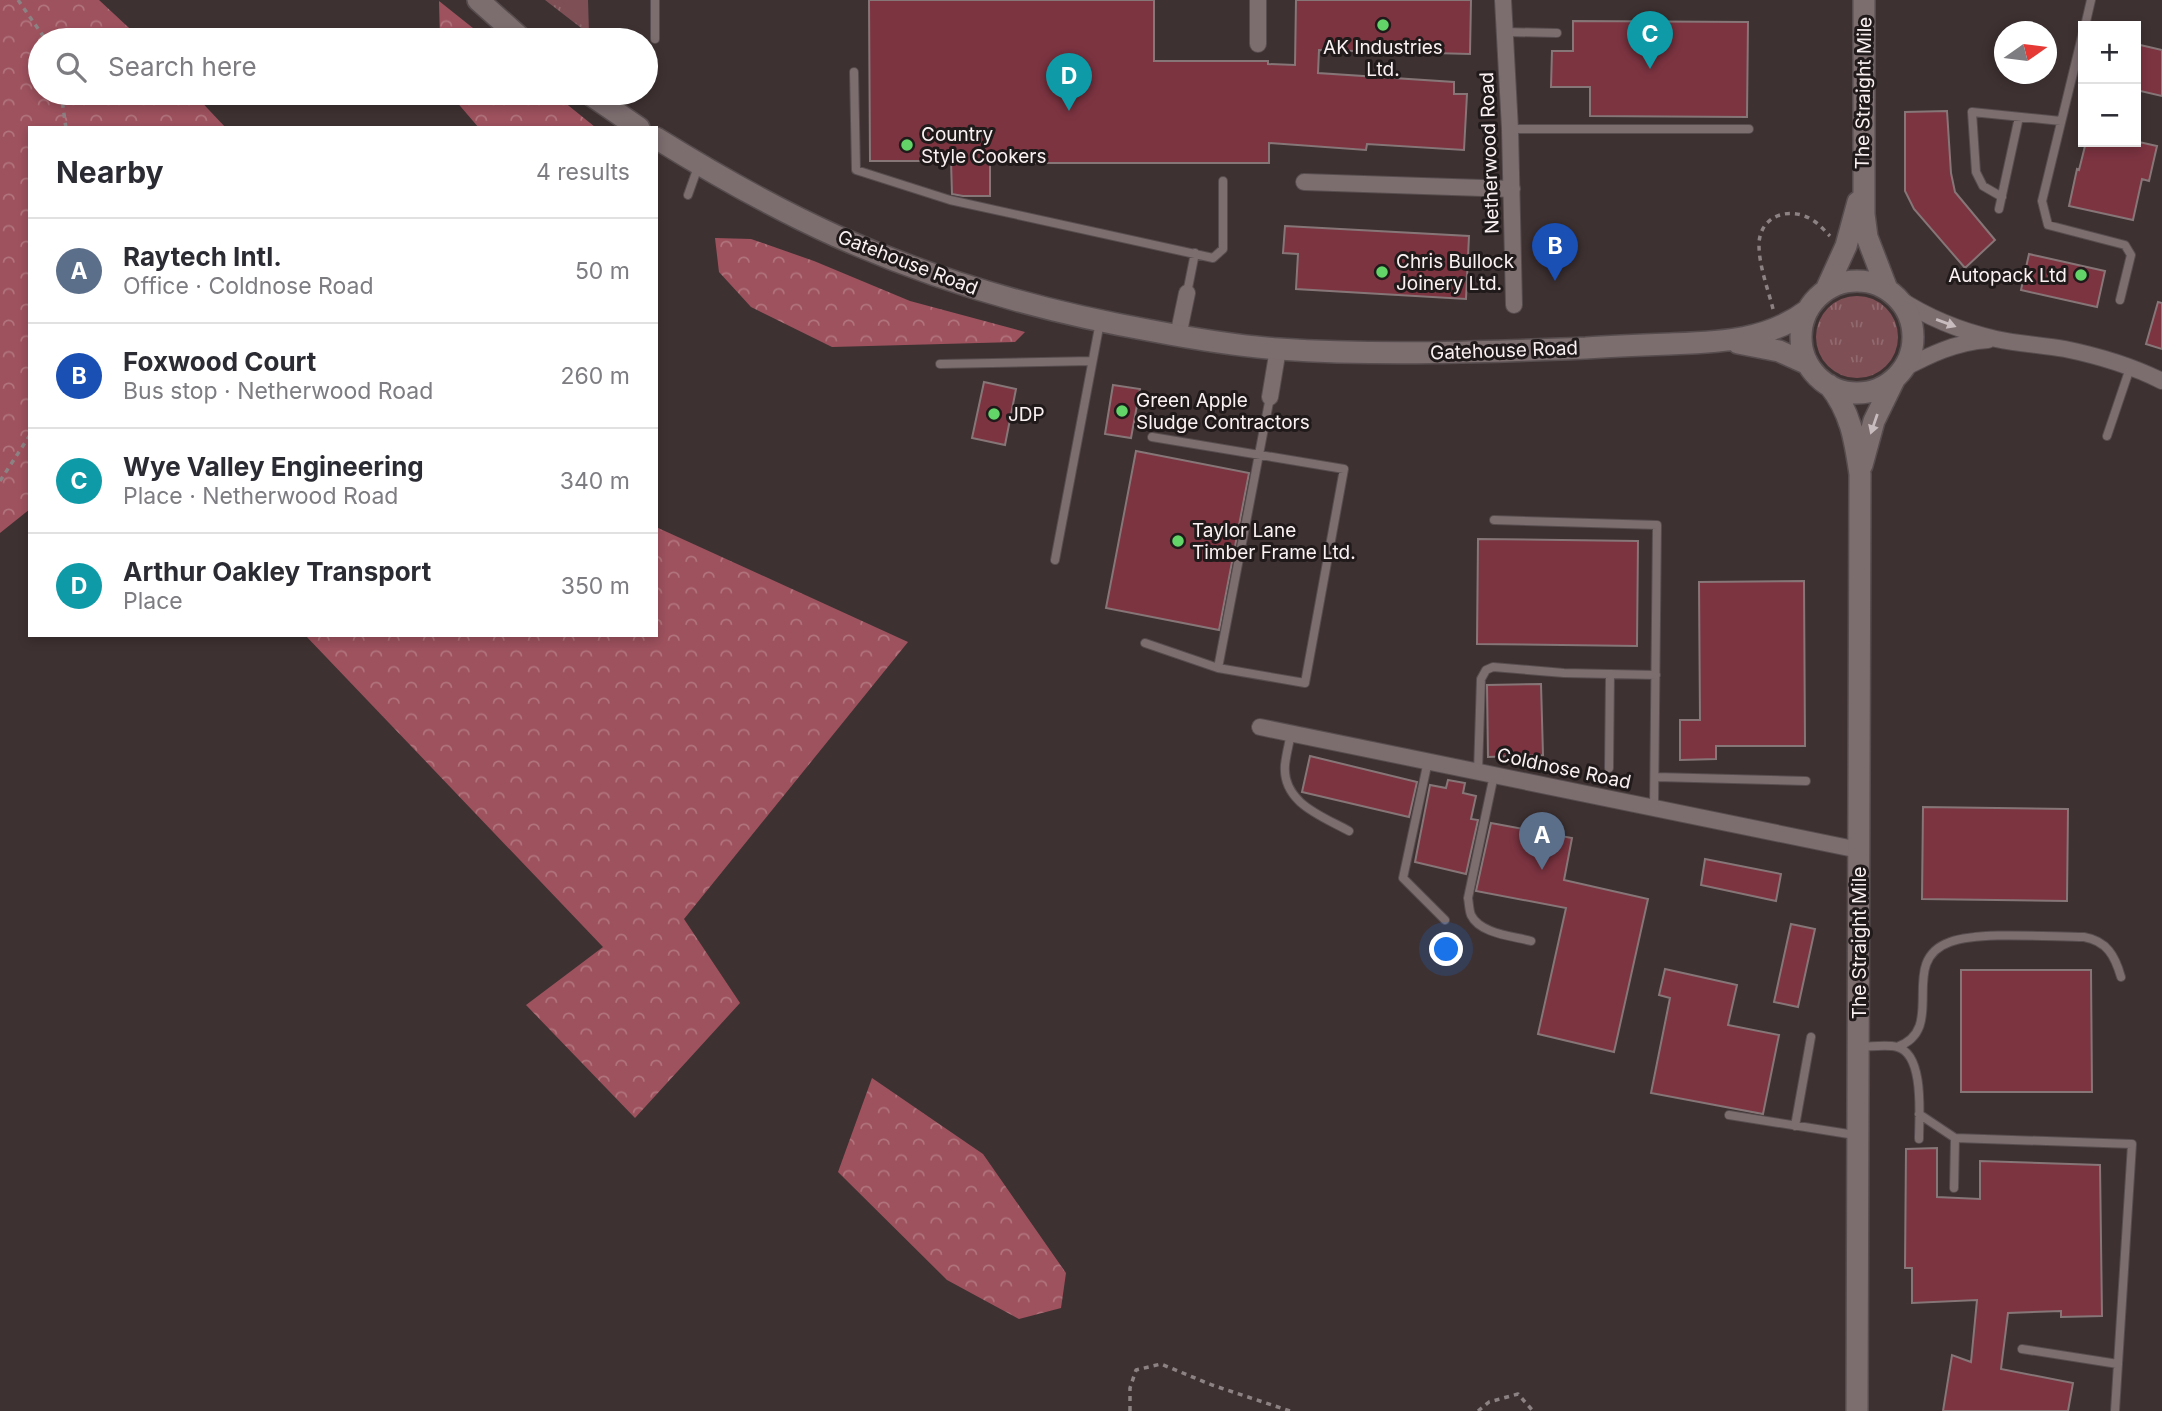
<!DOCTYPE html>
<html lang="en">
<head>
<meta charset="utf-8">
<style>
	:root { --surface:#fff; --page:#f2f2f3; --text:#2b2b33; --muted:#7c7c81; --line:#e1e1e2; --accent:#44774b }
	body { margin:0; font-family:Inter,sans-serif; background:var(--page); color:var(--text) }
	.controls { position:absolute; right:21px; top:21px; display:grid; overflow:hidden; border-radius:0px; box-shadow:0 4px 10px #0003 }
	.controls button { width:63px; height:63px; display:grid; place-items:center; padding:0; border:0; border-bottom:2px solid var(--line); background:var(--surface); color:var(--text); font:35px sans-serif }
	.compass { position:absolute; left:1994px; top:21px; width:63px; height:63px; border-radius:50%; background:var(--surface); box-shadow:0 4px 10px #0003; rotate:76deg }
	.you { position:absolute; left:1447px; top:950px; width:24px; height:24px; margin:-18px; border:5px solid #fff; border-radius:50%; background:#1a73e8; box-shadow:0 0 0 10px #1a73e833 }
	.badge { display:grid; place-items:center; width:46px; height:46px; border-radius:50%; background:var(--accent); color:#fff; font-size:23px; font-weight:700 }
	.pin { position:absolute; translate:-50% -58px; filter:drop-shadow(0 2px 4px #0008) }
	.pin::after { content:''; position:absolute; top:37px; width:24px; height:21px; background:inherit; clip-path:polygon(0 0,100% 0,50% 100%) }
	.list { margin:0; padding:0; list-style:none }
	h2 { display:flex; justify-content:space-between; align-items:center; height:91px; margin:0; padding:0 28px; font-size:30px }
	h2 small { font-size:23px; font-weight:400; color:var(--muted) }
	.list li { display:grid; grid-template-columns:46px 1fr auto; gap:21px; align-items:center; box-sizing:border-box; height:105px; padding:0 28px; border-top:2px solid var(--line) }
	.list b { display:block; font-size:26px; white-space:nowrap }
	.list p { margin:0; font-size:23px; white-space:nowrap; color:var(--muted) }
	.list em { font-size:23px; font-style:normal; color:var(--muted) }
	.icon { flex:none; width:38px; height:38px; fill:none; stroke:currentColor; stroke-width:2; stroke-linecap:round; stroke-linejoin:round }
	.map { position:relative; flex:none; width:2162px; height:1411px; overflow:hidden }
	.search { position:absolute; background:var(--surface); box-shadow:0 4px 10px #0003; left:28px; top:28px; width:630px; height:77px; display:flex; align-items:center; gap:18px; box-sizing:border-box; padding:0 24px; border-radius:38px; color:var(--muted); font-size:26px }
	.panel { position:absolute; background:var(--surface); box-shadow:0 4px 10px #0003; left:28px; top:126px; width:630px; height:511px; border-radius:0px }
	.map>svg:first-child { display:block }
	.grass { fill:url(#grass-tufts) }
	.forest { fill:url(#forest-crowns) }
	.building { fill:#7c3441; stroke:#867678; stroke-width:2 }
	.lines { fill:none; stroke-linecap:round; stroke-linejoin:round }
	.lane-casing { stroke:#574d4e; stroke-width:10 }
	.street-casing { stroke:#574d4e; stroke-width:18 }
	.secondary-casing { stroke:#574d4e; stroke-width:24 }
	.path { stroke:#8d8283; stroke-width:3.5; stroke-dasharray:5 5; stroke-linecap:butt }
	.lane { stroke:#7c6d6f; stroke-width:8 }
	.street { stroke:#7c6d6f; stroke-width:16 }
	.secondary { stroke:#7c6d6f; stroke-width:21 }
	.oneway { fill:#c8bcbe }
	.poi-dot { fill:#63d468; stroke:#201a1b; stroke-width:2.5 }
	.labels { text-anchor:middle; stroke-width:6; stroke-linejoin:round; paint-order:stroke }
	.poi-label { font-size:19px; fill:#faf1f2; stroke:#201a1b; text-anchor:start }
	.street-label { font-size:19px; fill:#faf1f2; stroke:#201a1b }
</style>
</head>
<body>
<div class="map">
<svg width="2162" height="1411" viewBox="0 0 2162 1411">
	<defs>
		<pattern id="grass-tufts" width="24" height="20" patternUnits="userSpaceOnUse" patternTransform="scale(1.75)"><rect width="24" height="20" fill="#7e5056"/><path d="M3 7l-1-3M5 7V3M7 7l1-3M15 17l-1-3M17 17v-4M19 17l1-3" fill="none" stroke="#916a6f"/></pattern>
		<pattern id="forest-crowns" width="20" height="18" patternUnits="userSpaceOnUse" patternTransform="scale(1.75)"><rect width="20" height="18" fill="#9e525e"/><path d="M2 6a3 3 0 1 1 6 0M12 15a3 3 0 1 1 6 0" fill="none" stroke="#b1747d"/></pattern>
	</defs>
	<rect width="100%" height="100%" fill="#3e3132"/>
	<path class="grass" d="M545,0H588L589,34Z
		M1816 337a41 41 0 1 1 82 0a41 41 0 1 1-82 0Z"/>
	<path class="forest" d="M0,0H99L142,40H40V93H193L226,128H30V509L0,533Z
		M439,1L488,40H440Z
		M449,93H553L595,127L479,128Z
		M715,238L751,239L814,261L910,301L1025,332L1015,342L832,347L751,307L719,272Z
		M656,527L908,642L684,919L740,1003L635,1118L526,1005L603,947L305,635H656Z
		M872,1078L983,1154L1066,1273L1061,1308L1019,1319L947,1280L838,1172Z"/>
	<path class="building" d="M869,0H1154V61H1268V64L1295,65L1296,0H1471L1470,54L1319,50L1318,73L1454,82V94H1467L1464,150L1367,144L1366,150L1269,143V163H990V196H963L952,194L951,161H870Z
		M1573,21L1748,22L1747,117L1590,116V87H1551L1552,51H1573Z
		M2136,44L2162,50V96L2136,90Z
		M1947,111L1951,173L1955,192L1995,240L1965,268L1914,209L1905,191V112Z
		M2086,142H2139L2157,146L2149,181L2142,179L2133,220L2069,206L2077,169L2079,170Z
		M1285,226L1469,236L1466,299L1296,289L1298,254L1283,253Z
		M2029,254L2105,271L2097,307L2021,290Z
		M2158,302L2162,303V349L2146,344Z
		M984,382L1016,389L1005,445L972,438Z
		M1113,385L1140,389L1131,438L1105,434Z
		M1136,451L1249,473L1219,630L1106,608Z
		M1478,539L1638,541L1637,646L1477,644Z
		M1804,581L1805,746H1716V759L1680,760V720H1700L1699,582Z
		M1541,684L1543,755L1488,757L1487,685Z
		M1310,756L1417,782L1409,817L1302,792Z
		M1448,780L1465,783L1463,793L1476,796L1471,819L1478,820L1466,874L1415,862L1430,785L1446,788Z
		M1923,807L2068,809L2067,901L1922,899Z
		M1491,823L1572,838L1564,880L1648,899L1614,1052L1538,1034L1566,908L1476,891Z
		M1705,859L1781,874L1776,901L1701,885Z
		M1791,924L1815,929L1798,1007L1774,1002Z
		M1665,969L1737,985L1728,1025L1779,1035L1763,1114L1651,1093L1670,998L1659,995Z
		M1961,970H2091L2092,1092H1961Z
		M1937,1148V1197L1980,1199V1161L2100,1165L2102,1316L2061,1317V1311L2008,1313L2001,1369L2073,1383L2068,1411H1943L1952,1355L1971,1362L1977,1300L1912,1303V1268H1905L1906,1149Z"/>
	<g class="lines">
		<g class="lane-casing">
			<path id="lane" d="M2085,26L2091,0
				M1505,32L1557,33
				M2083,32L2042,201L2048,225L2125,245L2131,255L2120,300
				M655,39V0
				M854,72L856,170L950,200L1213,258L1223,249V181
				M1510,129H1749
				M688,195L699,164
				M2002,197L1983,186L1976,172L1972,112L2061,121
				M1999,209L2019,117
				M1187,293L1195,253
				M940,364L1092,361
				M2107,436L2130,368
				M1494,520L1657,525L1654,808
				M1055,560L1100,322
				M1145,643L1218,668L1305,683L1344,469L1152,437
				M1218,668L1270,397
				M1291,733C1289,744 1286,755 1285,765C1282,803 1322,816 1349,831
				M1428,761L1403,878L1445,920
				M1609,768L1610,674
				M1478,772L1481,679L1486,670L1493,667L1564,673L1656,675
				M1494,775L1468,898C1469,903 1469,910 1471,915C1480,934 1513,936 1531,941
				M1656,777L1806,781
				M1859,1047C1871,1047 1886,1044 1897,1047C1925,1054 1919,1117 1919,1139
				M1897,1047C1949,1029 1896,961 1950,942C1981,931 2049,937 2084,937C2107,941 2115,956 2121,977
				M1919,1114L1955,1138L1954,1188
				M1729,1115L1855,1135
				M1795,1126L1811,1037
				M1955,1138L2132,1144L2115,1411
				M2022,1349L2118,1364"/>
		</g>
		<g class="street-casing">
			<path id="street" d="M1503,0L1510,129L1514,305
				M1258,44V0
				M1304,182L1512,189
				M1898,298C1928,318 1961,331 1996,339C2019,344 2043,345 2065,349C2099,356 2132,366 2162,381
				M1178,336L1187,293
				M1901,370C1929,355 1956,342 1988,340
				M1270,397L1278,349
				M1260,727L1859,850"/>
		</g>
		<g class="secondary-casing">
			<path id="secondary" d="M478,0L523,40
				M1864,0V214L1867,237L1887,289
				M588,93L639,128
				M656,138C714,174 774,208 836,236C937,281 1045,312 1153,331C1195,339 1237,346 1279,349C1381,356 1484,352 1586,348C1614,346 1642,345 1670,344C1720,342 1767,341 1808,310
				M1801 337a56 56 0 1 1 112 0a56 56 0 1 1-112 0Z
				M1826,290L1846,246L1858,202
				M1738,343L1779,351L1808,364
				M1829,385C1851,412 1855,441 1860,474L1857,1411
				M1862,465L1874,421L1895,378"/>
		</g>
		<path class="path" d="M18,0L46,40
			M61,93L66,128
			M1773,309C1768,289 1759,266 1759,245C1759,215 1791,205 1814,221C1820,225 1825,231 1830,236
			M0,481L30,435
			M1130,1411V1388L1136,1370L1161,1364L1212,1385L1290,1411
			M1478,1411L1489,1402L1518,1394L1533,1411"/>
		<use href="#lane" class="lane"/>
		<use href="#street" class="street"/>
		<use href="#secondary" class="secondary"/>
	</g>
	<defs><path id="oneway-solid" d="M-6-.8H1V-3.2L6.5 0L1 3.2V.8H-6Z" transform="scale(1.75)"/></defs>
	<g class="oneway">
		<use href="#oneway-solid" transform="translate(1946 323) rotate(20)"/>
		<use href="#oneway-solid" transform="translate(1874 424) rotate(109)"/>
	</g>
	<g class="poi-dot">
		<circle cx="1383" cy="25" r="7"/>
		<circle cx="907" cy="145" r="7"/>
		<circle cx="1382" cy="272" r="7"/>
		<circle cx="2081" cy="275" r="7"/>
		<circle cx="1122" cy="411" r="7"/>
		<circle cx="994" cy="414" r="7"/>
		<circle cx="1178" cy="541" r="7"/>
	</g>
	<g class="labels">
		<g class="poi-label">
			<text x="1383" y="54" text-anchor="middle">AK Industries<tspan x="1383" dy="22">Ltd.</tspan></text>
			<text x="921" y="141">Country<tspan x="921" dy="22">Style Cookers</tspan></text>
			<text x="1396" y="268">Chris Bullock<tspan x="1396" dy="22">Joinery Ltd.</tspan></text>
			<text x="2067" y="282" text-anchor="end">Autopack Ltd</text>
			<text x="1136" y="407">Green Apple<tspan x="1136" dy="22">Sludge Contractors</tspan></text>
			<text x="1008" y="421">JDP</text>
			<text x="1192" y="537">Taylor Lane<tspan x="1192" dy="22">Timber Frame Ltd.</tspan></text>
		</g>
		<g class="street-label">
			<text transform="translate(1863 93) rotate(-89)" y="7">The Straight Mile</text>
			<text transform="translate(1489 153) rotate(-92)" y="7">Netherwood Road</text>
			<text transform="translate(908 262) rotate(21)" y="7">Gatehouse Road</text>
			<text transform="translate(1504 350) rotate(-2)" y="7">Gatehouse Road</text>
			<text transform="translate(1564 768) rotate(12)" y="7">Coldnose Road</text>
			<text transform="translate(1859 943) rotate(-90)" y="7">The Straight Mile</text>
		</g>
	</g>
</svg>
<div class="controls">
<button>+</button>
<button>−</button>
</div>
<svg class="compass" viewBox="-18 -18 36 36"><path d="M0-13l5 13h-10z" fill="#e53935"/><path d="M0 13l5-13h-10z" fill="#7c7c81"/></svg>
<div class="you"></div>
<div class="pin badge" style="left:1542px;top:870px;background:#5c6f8a">A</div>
<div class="pin badge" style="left:1555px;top:281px;background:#1a4fb4">B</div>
<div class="pin badge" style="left:1650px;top:69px;background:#0f9aa8">C</div>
<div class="pin badge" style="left:1069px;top:111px;background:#0f9aa8">D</div>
<div class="search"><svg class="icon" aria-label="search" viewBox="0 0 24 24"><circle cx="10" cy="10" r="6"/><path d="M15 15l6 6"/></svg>Search here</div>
<section class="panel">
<h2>Nearby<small>4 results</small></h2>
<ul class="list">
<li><span class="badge" style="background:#5c6f8a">A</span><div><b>Raytech Intl.</b><p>Office · Coldnose Road</p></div><em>50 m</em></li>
<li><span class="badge" style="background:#1a4fb4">B</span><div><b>Foxwood Court</b><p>Bus stop · Netherwood Road</p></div><em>260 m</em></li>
<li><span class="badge" style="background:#0f9aa8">C</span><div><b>Wye Valley Engineering</b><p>Place · Netherwood Road</p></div><em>340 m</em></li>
<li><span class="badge" style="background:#0f9aa8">D</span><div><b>Arthur Oakley Transport</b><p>Place</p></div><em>350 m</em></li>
</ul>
</section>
</div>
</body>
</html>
